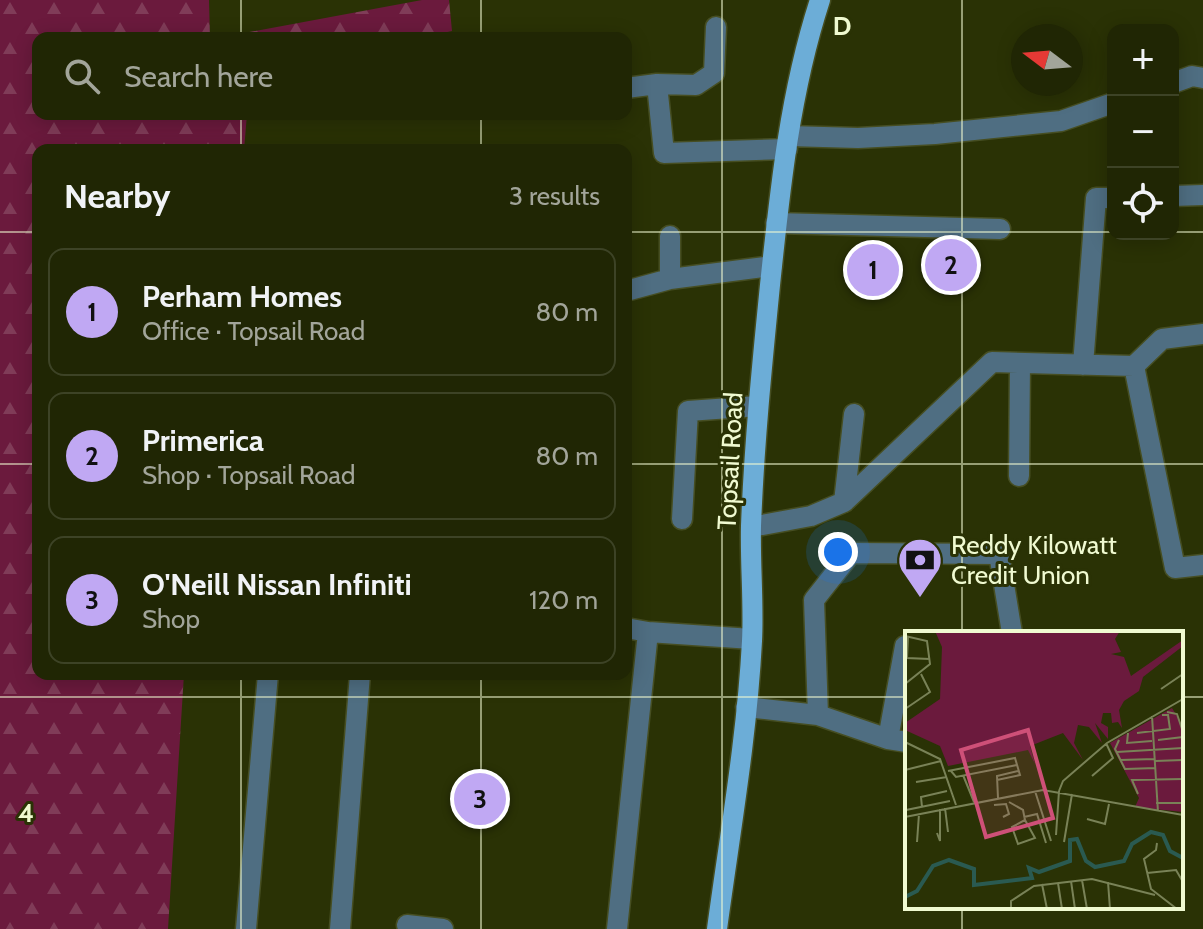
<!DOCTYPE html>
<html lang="en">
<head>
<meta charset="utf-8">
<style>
	:root { --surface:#202604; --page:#2d3213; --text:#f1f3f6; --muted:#a2a59a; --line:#3d4326; --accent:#c0a8f3 }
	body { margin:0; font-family:Cabin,sans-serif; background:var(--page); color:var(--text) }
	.controls { position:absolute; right:24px; top:24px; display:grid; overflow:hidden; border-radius:16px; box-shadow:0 4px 20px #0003 }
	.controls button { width:72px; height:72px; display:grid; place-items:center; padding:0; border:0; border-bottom:2px solid var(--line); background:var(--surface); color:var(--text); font:40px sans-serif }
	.compass { position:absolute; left:1011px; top:24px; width:72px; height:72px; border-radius:50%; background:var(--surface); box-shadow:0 4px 20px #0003; rotate:286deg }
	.you { position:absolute; left:838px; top:552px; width:28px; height:28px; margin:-20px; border:6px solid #fff; border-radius:50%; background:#1a73e8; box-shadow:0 0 0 12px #1a73e833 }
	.badge { display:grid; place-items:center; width:52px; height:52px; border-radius:50%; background:var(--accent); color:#111; font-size:26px; font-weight:700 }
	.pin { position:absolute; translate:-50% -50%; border:4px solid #fff; box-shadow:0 2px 8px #0006 }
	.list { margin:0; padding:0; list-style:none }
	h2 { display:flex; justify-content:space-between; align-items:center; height:104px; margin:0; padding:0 32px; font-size:34px }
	h2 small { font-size:26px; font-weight:400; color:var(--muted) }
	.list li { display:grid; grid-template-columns:52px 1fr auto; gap:24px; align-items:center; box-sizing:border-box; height:128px; margin:0 16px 16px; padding:0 16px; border:2px solid var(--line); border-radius:16px }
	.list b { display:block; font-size:30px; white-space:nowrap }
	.list p { margin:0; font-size:26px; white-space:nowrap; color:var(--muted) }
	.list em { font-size:26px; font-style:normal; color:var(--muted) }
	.icon { flex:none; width:44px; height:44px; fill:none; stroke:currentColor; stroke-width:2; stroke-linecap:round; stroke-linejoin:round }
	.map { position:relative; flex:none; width:1203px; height:929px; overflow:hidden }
	.search { position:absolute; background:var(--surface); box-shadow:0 4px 20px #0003; left:32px; top:32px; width:600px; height:88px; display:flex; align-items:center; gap:20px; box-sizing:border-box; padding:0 28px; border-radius:16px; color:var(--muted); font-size:30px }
	.panel { position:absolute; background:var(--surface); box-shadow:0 4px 20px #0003; left:32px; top:144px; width:600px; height:536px; border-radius:16px }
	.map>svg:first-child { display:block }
	.forest { fill:url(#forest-firs) }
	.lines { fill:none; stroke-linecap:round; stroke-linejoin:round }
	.minor-casing { stroke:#464e22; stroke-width:23 }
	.major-casing { stroke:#464e22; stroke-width:23 }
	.minor { stroke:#4f6e82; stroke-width:20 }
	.major { stroke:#6cadd7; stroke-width:20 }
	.grid { fill:none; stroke:#f0fad1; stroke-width:2; stroke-opacity:0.55 }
	.labels { text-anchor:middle; stroke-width:6; stroke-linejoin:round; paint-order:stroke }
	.street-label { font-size:26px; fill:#f0fad1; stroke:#2a3205 }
	.poi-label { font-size:26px; fill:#f0fad1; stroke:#2a3205; text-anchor:start }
	.inset-river { fill:none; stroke:#2a5a51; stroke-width:4 }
	.inset-road { fill:none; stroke:#798257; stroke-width:2 }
	.view { fill:#ce5078; fill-opacity:0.15; stroke:#ce5078; stroke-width:4 }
	.inset-edge { fill:none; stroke:#f0fad1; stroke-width:4 }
	.grid-label { font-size:26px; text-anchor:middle; font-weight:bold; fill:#f0fad1; stroke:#2a3205; stroke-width:6; stroke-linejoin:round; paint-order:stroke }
</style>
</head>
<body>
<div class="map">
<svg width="1203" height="929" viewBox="0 0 1203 929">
	<defs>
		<pattern id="forest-firs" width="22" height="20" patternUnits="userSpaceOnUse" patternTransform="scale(2)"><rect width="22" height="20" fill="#6b1a3d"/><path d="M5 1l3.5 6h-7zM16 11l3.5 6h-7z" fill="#803c58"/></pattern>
	</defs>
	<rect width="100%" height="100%" fill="#2a3205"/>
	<path class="forest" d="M0,0H209L210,38H38V114H247L244,150H38V674H184L168,929H0Z
		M422,0H449L452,31L419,38H217Z"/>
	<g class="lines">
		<g class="minor-casing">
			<path id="minor" d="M1173,83L1192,76L1203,78
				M657,84L696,85L714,73L716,27
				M626,88L657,84L664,153L787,149
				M789,136L858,138L935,134L1061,121L1113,103
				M1173,196L1203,195
				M776,223L1000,229
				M670,236V279L772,266
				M626,291L670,279
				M1083,365L1096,198H1113
				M1134,366L1175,568L1203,565
				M1019,476L1020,363
				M844,502L992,362L1134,366L1162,339L1203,334
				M682,519L688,411L758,406
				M751,527L811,516L844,502L854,414
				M626,628L648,632L752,639
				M746,707L818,715L888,739L907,742
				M818,715L814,600L851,553L999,554L1012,633
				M888,739L905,646
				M407,925L443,929
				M246,929L268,674
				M340,929L360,674
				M617,929L648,632"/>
		</g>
		<g class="major-casing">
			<path id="major" d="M717,929C730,833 747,737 752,641C754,603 750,564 751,526C754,446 762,365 770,285C780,189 790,92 820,0"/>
		</g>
		<use href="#minor" class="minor"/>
		<use href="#major" class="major"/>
	</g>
	<path class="grid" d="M241,0V38M481,0V38M722,0V929M962,0V633M241,114V150M481,114V150M0,232H38M626,232H1113M1173,232H1203M0,464H38M626,464H1203M241,674V929M481,674V929M0,697H907M1181,697H1203M962,907V929"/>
	<defs>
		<g id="bank-pin" transform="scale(2.3)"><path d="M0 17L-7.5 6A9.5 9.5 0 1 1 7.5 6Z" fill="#c0a8f3" stroke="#2a3205"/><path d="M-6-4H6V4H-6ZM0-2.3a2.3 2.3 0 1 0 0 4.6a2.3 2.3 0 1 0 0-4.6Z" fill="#111"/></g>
	</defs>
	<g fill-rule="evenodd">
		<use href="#bank-pin" x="920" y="560"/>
	</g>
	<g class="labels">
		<g class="street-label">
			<text transform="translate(730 461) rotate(-87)" y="9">Topsail Road</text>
		</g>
		<g class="poi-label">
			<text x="951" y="554">Reddy Kilowatt<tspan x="951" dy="30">Credit Union</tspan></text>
		</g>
	</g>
	<g transform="translate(905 631)">
		<rect width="278" height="278" fill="#2a3205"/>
		<path d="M30,0H215L210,8L216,21L206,23L219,26L226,45L278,9V15L238,46L234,60L219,70L214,79L217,97L213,91L207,92L206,82H198L196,92L203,96V108L190,92L197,112L184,96L173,94L169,112L178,129L158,102L125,115L130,133L123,119L43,135L35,115L0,99V92L35,68L37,16Z" fill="#6b1a3d"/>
		<path d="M267,77L278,95V181L230,176L234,167L205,112Z" fill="#6b1a3d"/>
		<path class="inset-river" d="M0,266L12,260L28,235L44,229L69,238V254L127,247L124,237L134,241L165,230V209L172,208L181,230L190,236L219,230L227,213L246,201L258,204L265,220L278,227"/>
		<path class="inset-road" d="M0,5L22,10L25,33L0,53M3,6L2,27L25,28M256,58L278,43M0,78L25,61L16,43M262,81L272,83L278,101M247,85L253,181M223,102L222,112L247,110M232,102L265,98L263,84H257M214,109L210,118L220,138L251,137M253,109L278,106M0,111L35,128L51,174M212,121L278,117M215,129L250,128M250,130L278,129M0,139L36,130M43,140L110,127L115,144L92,149M46,140L51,146L112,134M58,144L69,171M187,145L208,127L201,112M11,151L42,146M130,160L146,210M154,160L158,150L202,112L278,68M233,163L227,149L278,148M93,167L92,145L113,140M0,170L1,179L45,170M104,171L118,179L120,189L107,196L113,213L130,207L120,189M251,172H278M89,174L101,173L104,183L98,186M17,176L16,166L42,160M40,177L43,201M0,186L138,159L278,184M119,186L132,183L141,212M182,188L200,193L204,173M32,202L35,210V178M151,204L154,160M12,211L14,183M159,211L167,163M252,212L251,219L239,228L246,258L272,278M242,242L271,239L278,251M177,249L182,278M166,250L170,278M203,251L205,278M153,252L157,278M137,253L142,278M106,278V270L129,255L187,248L250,264"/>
		<path class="view" d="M123,99L148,187L81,206L56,119Z"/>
		<rect width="278" height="278" class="inset-edge"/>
	</g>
	<g class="grid-label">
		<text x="842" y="35">D</text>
		<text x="26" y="822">4</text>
	</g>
</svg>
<div class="controls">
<button>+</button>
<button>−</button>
<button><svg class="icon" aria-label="locate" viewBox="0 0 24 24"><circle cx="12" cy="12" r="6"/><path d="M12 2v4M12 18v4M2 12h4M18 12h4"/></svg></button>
</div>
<svg class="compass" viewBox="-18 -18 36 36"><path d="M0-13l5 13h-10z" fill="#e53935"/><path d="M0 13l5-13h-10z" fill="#a2a59a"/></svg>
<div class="you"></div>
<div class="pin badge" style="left:873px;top:270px">1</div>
<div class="pin badge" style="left:951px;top:265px">2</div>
<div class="pin badge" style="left:480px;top:799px">3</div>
<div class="search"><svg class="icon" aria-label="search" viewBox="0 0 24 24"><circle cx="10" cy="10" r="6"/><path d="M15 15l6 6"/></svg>Search here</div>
<section class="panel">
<h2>Nearby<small>3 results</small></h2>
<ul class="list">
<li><span class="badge">1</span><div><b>Perham Homes</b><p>Office · Topsail Road</p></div><em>80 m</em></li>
<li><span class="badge">2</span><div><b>Primerica</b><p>Shop · Topsail Road</p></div><em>80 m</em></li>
<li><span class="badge">3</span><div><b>O'Neill Nissan Infiniti</b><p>Shop</p></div><em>120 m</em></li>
</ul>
</section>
</div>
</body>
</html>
